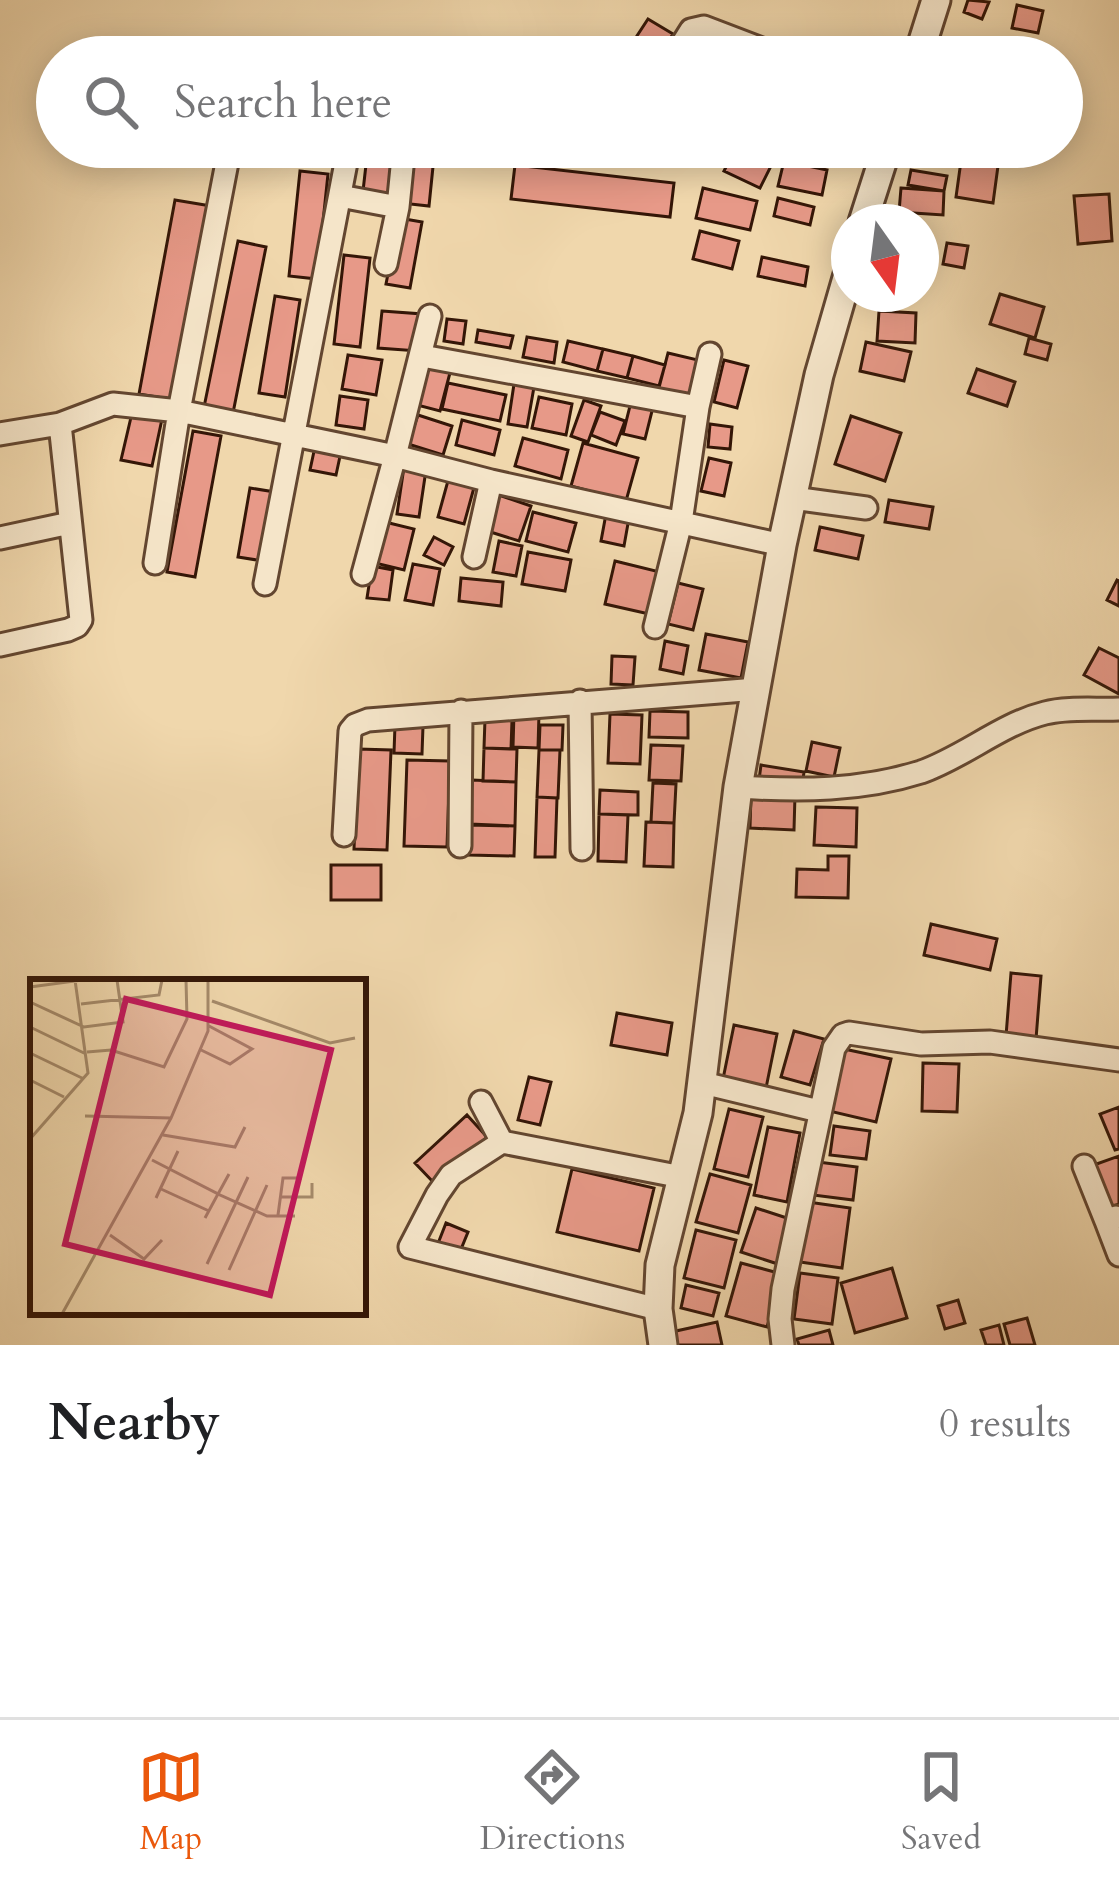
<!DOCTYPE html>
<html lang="en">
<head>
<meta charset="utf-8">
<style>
	:root { --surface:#fff; --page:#f6f6f6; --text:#202124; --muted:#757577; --line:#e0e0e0; --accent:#ea580c }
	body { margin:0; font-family:Cardo,serif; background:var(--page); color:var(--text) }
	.compass { position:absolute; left:831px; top:204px; width:108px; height:108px; border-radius:50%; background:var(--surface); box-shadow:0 6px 30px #0003; rotate:166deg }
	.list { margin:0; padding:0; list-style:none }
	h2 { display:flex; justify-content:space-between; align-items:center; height:156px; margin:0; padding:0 48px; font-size:51px }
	h2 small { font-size:39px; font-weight:400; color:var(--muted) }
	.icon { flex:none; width:66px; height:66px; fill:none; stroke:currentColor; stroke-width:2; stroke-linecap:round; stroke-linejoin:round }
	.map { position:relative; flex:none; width:1119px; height:1345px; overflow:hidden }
	.search { position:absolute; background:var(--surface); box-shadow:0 6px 30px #0003; left:36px; right:36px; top:36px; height:132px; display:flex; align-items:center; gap:30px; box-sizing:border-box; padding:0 42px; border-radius:66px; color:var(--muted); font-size:45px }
	.sheet { height:372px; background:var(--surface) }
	nav { display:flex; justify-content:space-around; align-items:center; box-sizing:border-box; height:168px; border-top:3px solid var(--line); background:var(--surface); font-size:33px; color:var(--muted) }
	nav a { display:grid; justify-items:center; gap:6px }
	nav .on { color:var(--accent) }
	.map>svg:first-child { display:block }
	.building { fill:#e79988; stroke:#341607; stroke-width:3 }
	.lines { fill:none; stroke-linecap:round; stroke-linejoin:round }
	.minor-casing { stroke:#634630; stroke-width:27 }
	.tertiary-casing { stroke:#634630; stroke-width:33 }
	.minor { stroke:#f5e5c9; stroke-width:21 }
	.tertiary { stroke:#f5e5c9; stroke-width:27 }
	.inset-road { fill:none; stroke:#a58a6a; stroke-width:3 }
	.view { fill:#c2185b; fill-opacity:0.15; stroke:#c2185b; stroke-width:6 }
	.inset-edge { fill:none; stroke:#341607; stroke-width:6 }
</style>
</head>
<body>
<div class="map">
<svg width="1119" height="1345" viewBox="0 0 1119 1345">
	<rect width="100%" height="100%" fill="#f0d7ac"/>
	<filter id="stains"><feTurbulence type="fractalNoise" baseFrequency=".00167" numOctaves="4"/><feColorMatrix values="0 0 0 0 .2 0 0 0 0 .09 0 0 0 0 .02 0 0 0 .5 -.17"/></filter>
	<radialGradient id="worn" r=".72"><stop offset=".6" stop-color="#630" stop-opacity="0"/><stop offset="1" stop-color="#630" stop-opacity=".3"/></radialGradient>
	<path class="building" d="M968,0L989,2L982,19L964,12Z
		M1017,5L1043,11L1038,33L1012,28Z
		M648,19L673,34L658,57H643L629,48Z
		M368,147H396L390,203L362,200Z
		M407,147H435L429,206L401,203Z
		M736,147H746L774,160L760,188L724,171Z
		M798,147H831L827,158Z
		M784,161L827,170L822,195L778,186Z
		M961,161L998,166L993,203L956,197Z
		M515,165L674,183L670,217L511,199Z
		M911,170L947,176L944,191L908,185Z
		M300,171L328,174L317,279L289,276Z
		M703,188L757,201L750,230L696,218Z
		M901,188L944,191L943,215L899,212Z
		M1109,194L1112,241L1078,244L1074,196Z
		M778,198L814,207L810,225L774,216Z
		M175,200L211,206L175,400L139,394Z
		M399,218L422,222L410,288L386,284Z
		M700,231L739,241L732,269L693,259Z
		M238,241L266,247L232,418L203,412Z
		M947,243L968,246L964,268L943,264Z
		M344,255L370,258L360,347L334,344Z
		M762,257L808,267L805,286L758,276Z
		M1000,294L1044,307L1035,338L990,324Z
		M275,296L300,300L285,397L259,393Z
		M382,311L422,314L418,351L378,348Z
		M879,311L916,313L915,343L877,341Z
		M447,319L466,321L463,344L444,341Z
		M478,330L513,336L510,348L476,342Z
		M527,337L557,342L554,363L523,357Z
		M1029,338L1051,344L1047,360L1025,354Z
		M568,341L603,349L597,371L563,362Z
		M866,342L911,352L904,381L860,371Z
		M603,349L633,356L627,378L597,371Z
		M668,353L698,360L688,402L657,395Z
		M348,355L382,360L376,395L342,389Z
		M633,356L665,365L659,386L627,378Z
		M724,360L748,366L737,408L714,402Z
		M428,363L451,369L440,411L417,405Z
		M977,369L1015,382L1007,406L968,393Z
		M448,383L506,395L500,421L442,409Z
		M514,384L534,387L527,427L508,424Z
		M340,396L368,400L364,429L336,425Z
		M539,397L572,404L566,435L532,428Z
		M632,398L654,403L645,439L623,434Z
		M584,400L601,406L588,442L571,436Z
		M600,412L625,421L616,445L591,435Z
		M132,413L162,419L152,466L121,460Z
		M418,415L452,426L443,455L408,444Z
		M851,416L901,433L885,481L835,464Z
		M462,420L500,430L494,455L456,445Z
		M710,424L732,427L730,449L708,447Z
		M193,431L221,436L195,577L167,572Z
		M523,438L568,450L561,479L515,466Z
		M316,442L342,447L336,475L310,470Z
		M583,443L638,458L626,501L571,486Z
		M709,458L731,463L724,496L701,491Z
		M404,467L426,470L419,517L397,514Z
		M449,477L475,484L464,524L438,517Z
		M250,488L275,492L263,561L238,557Z
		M496,494L531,506L519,541L484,530Z
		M889,500L933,507L929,529L885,522Z
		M533,512L576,523L568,552L526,541Z
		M606,514L629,518L624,546L601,541Z
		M385,522L414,529L404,570L375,563Z
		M820,527L863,536L858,559L815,550Z
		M434,537L453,547L444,565L424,555Z
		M499,541L522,546L516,576L493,572Z
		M528,552L571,560L565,591L522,584Z
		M615,561L660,572L649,614L605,604Z
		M413,564L440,569L433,605L405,600Z
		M372,566L393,570L389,600L367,598Z
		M461,578L503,582L501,606L459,601Z
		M1117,580L1119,581V606L1107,600Z
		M678,583L703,589L693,630L668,624Z
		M706,634L748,642L741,678L699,670Z
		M665,641L688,646L683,674L660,669Z
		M1099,648L1119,658V694L1084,675Z
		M612,656L635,657L633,685L611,684Z
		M650,711L688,712V738L649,737Z
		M514,713H539L538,748L513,747Z
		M610,714L642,715L640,764L608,763Z
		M485,719L512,720L511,749L484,748Z
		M395,725L423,726L422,754L394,753Z
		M540,725H563L562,750H539Z
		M812,742L840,748L834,777L806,771Z
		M651,745L683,746L681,781L649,780Z
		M484,748L517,749L516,782L483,781Z
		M358,749L391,750L387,850L354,849Z
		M539,750H560L558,798L537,797Z
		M407,760L450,761L447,847L404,846Z
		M761,765L804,772L802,787L759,780Z
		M472,780L516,782L515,826L470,825Z
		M653,783L676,784L674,823L651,822Z
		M600,790L638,792V815L599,814Z
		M751,794L795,795L794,830L750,828Z
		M537,797L557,798L555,857H535Z
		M816,807L857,808L856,847L814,845Z
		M599,814L628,815L626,862L598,861Z
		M646,822L674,823L673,867L644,866Z
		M470,824L515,826L514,856L469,855Z
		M828,856H849L848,898L796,897L797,869L828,870Z
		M331,865H381V900H331Z
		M931,924L997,939L990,970L924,955Z
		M1011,973L1041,976L1036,1039L1006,1036Z
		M617,1013L672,1023L667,1055L611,1045Z
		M734,1025L777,1034L766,1088L723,1079Z
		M794,1031L824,1039L810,1085L781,1077Z
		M844,1049L891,1059L876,1122L829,1111Z
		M923,1063L959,1064L957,1112L922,1111Z
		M529,1077L551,1082L540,1125L518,1120Z
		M1119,1107V1149L1115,1150L1100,1114Z
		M729,1109L763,1117L748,1177L714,1169Z
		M467,1115L487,1137L435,1184L415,1163Z
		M834,1126L870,1131L866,1159L830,1155Z
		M768,1127L800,1133L787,1202L754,1195Z
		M1119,1156V1204L1107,1209L1091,1166Z
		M818,1162L857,1167L853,1200L813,1195Z
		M572,1169L654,1188L639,1251L557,1232Z
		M710,1174L751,1185L738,1233L696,1222Z
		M808,1202L850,1208L842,1268L800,1262Z
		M756,1208L796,1221L781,1265L741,1252Z
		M446,1223L468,1232L459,1254L437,1246Z
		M696,1230L736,1240L724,1288L684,1278Z
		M741,1263L782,1274L767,1327L726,1316Z
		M892,1268L907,1318L855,1333L841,1283Z
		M800,1273L838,1278L832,1324L794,1319Z
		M686,1285L719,1293L713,1316L681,1308Z
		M958,1300L965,1323L945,1329L938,1306Z
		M1027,1318L1035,1345H1010L1004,1324Z
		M717,1322L722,1345H670L667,1333Z
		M999,1325L1004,1345H986L981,1330Z
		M829,1330L833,1345H799L797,1339Z"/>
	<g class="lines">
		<g class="minor-casing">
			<path id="minor" d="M674,57L691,30L704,27L782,57
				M340,196L398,207
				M386,264L398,207L404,147
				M430,316L395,456L491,481L782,545
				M422,356L698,407
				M0,434L60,424L113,404L179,411L395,456L363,574
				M793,498L866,508
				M0,538L70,523
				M474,557L491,481
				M155,563L179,411L230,147
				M265,584L349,147
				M655,627L681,522L698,407L710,354
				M0,645L68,630L77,626L81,620L60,424
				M580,701L582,849
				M738,787C800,791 861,791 921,772C964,757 1001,724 1045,713C1067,707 1096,710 1119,709
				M344,835L350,731L355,725L368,720L757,689
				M460,846L461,711
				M703,1083L819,1111
				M481,1102L502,1142
				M1084,1166L1106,1221
				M1116,1217L1106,1221L1119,1255
				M658,1309L410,1247L437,1195L451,1175L502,1142L682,1177
				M783,1345L780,1319L783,1289L834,1048L843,1035L849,1033L921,1044L990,1042L1119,1060"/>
		</g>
		<g class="tertiary-casing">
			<path id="tertiary" d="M918,57L936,0
				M863,222L887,147
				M663,1345L658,1309L660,1265L698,1113L738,787L782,545L819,375L849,271"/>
		</g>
		<use href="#minor" class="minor"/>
		<use href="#tertiary" class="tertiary"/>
	</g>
	<g transform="translate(30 979)">
		<rect width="336" height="336" fill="#f0d7ac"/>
		<path class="inset-road" d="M0,8L52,1M182,22L300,64L325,59M0,23L54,48L93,43L87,1M51,25L129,16L132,1M0,48L56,75M169,70L200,85L222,70L179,47M57,73L81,71L134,88L157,40L156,1M0,74L54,100M0,101L34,118M55,137L141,139M133,156L205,168L215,148M0,160L58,94L45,1M122,181L188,215L175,239M199,195L188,215L237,237H265M131,210L179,232M251,218H282V204M126,219L148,172M248,236L253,199H272M80,256L114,280L132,261M177,285L218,198M199,291L237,206M32,335L141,139L178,52V1"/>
		<path class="view" d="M96,20L301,71L240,316L35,265Z"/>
		<rect width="336" height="336" class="inset-edge"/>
	</g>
	<rect width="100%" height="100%" filter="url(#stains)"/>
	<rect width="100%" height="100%" fill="url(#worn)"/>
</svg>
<svg class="compass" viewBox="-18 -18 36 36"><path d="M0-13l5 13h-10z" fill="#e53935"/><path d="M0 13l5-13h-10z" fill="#757577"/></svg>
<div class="search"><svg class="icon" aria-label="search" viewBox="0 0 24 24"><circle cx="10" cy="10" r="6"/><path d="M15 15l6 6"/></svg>Search here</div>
</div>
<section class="sheet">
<h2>Nearby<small>0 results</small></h2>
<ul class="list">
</ul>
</section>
<nav>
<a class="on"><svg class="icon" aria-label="map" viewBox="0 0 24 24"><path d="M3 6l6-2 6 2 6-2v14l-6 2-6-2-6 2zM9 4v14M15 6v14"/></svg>Map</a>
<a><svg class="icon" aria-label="directions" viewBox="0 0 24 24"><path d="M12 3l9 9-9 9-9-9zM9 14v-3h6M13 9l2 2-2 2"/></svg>Directions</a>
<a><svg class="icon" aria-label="saved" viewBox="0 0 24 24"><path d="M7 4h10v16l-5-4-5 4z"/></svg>Saved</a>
</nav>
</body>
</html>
